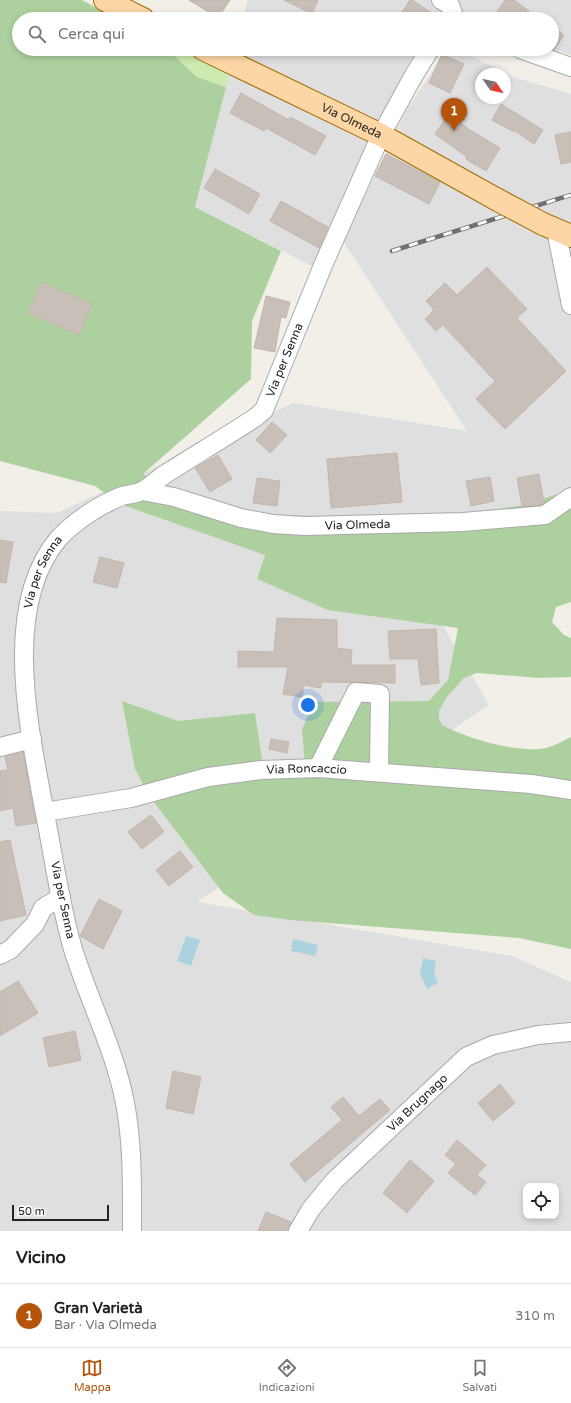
<!DOCTYPE html>
<html lang="it">
<head>
<meta charset="utf-8">
<style>
	:root { --surface:#fff; --page:#f6f6f6; --text:#202124; --muted:#757577; --line:#e0e0e0; --accent:#b45309 }
	body { margin:0; font-family:"Varela Round",sans-serif; background:var(--page); color:var(--text) }
	.controls { position:absolute; right:12px; bottom:12px; display:grid; overflow:hidden; border-radius:8px; box-shadow:0 2px 6px #0003 }
	.controls button { width:36px; height:36px; display:grid; place-items:center; padding:0; border:0; border-bottom:1px solid var(--line); background:var(--surface); color:var(--text); font:20px sans-serif }
	.compass { position:absolute; left:475px; top:68px; width:36px; height:36px; border-radius:50%; background:var(--surface); box-shadow:0 2px 6px #0003; rotate:124deg }
	.scale { position:absolute; left:12px; bottom:10px; width:97px; box-sizing:border-box; padding-left:4px; border:2px solid #222; border-top:0; font-size:11px; line-height:14px; white-space:nowrap; color:#222; -webkit-text-stroke:3px #fff; paint-order:stroke }
	.you { position:absolute; left:308px; top:705px; width:14px; height:14px; margin:-10px; border:3px solid #fff; border-radius:50%; background:#1a73e8; box-shadow:0 0 0 6px #1a73e833 }
	.badge { display:grid; place-items:center; width:26px; height:26px; border-radius:50%; background:var(--accent); color:#fff; font-size:13px; font-weight:700 }
	.pin { position:absolute; translate:-50% -33px; filter:drop-shadow(0 1px 2px #0008) }
	.pin::after { content:''; position:absolute; top:21px; width:14px; height:12px; background:inherit; clip-path:polygon(0 0,100% 0,50% 100%) }
	.list { margin:0; padding:0; list-style:none }
	h2 { display:flex; justify-content:space-between; align-items:center; height:52px; margin:0; padding:0 16px; font-size:17px }
	h2 small { font-size:13px; font-weight:400; color:var(--muted) }
	.list li { display:grid; grid-template-columns:26px 1fr auto; gap:12px; align-items:center; box-sizing:border-box; height:64px; padding:0 16px; border-top:1px solid var(--line) }
	.list b { display:block; font-size:15px; white-space:nowrap }
	.list p { margin:0; font-size:13px; white-space:nowrap; color:var(--muted) }
	.list em { font-size:13px; font-style:normal; color:var(--muted) }
	.icon { flex:none; width:22px; height:22px; fill:none; stroke:currentColor; stroke-width:2; stroke-linecap:round; stroke-linejoin:round }
	.map { position:relative; flex:none; width:571px; height:1231px; overflow:hidden }
	.search { position:absolute; background:var(--surface); box-shadow:0 2px 6px #0003; left:12px; right:12px; top:12px; height:44px; display:flex; align-items:center; gap:10px; box-sizing:border-box; padding:0 14px; border-radius:22px; color:var(--muted); font-size:15px }
	.sheet { height:116px; background:var(--surface) }
	nav { display:flex; justify-content:space-around; align-items:center; box-sizing:border-box; height:56px; border-top:1px solid var(--line); background:var(--surface); font-size:11px; color:var(--muted) }
	nav a { display:grid; justify-items:center; gap:2px }
	nav .on { color:var(--accent) }
	.map>svg:first-child { display:block }
	.residential { fill:#e0dfdf; fill-rule:evenodd }
	.grass { fill:#cdebb0 }
	.forest { fill:#add19e }
	.water { fill:#aad3df }
	.building { fill:#c7bfb8; stroke:#c4b6ab }
	.lines { fill:none; stroke-linecap:round; stroke-linejoin:round }
	.minor-casing { stroke:#a9a9a9; stroke-width:20 }
	.major-casing { stroke:#a06b00; stroke-width:24 }
	.minor { stroke:#fff; stroke-width:18 }
	.major { stroke:#fcd6a4; stroke-width:22 }
	.rail-casing { stroke:#707070; stroke-width:4.5 }
	.rail { stroke:#fff; stroke-width:3; stroke-dasharray:9; stroke-linecap:butt }
	.major-bridge-casing { stroke:#a06b00; stroke-width:24; stroke-linecap:butt }
	.major-bridge { stroke:#fcd6a4; stroke-width:22 }
	.labels { text-anchor:middle; stroke-width:3; stroke-linejoin:round; paint-order:stroke }
	.street-label { font-size:12px; fill:#222; stroke:#fff }
</style>
</head>
<body>
<div class="map">
<svg width="571" height="1231" viewBox="0 0 571 1231">
	<rect width="100%" height="100%" fill="#f2efe9"/>
	<path class="residential" d="M248,0H571V55L552,49V19H243Z
		M235,49H416L318,269L195,207Z
		M447,49H457L513,77L571,94V539L406,561L489,705L197,902L512,956L571,982V1231H0V511L57,513L293,403L467,431L343,241L406,111ZM481,74H505V98H481ZM526,1186H556V1216H526Z"/>
	<path class="grass" d="M167,49H188L230,70L226,87L197,77Z"/>
	<path class="forest" d="M0,0H82L118,19H19V49H167L197,77L226,87L195,207L281,251L252,321L251,379L143,474L176,492L246,512L286,515L341,517L460,515L524,505L561,493L571,501V602L556,607L552,622L564,635L571,638V677L538,678L477,673L464,678L446,698L439,711V719L442,725C466,738 519,754 546,748C554,746 563,741 571,737V949L519,938L290,920L254,915L223,893L150,797L135,769L122,701L178,721L255,713L262,760L305,765L302,729L314,702L429,701L448,680L458,628L328,610L257,579L265,555L120,504L95,486L0,461Z"/>
	<path class="water" d="M186,936L200,940L191,966L177,961Z
		M293,939L318,945L315,956L291,951Z
		M423,958L436,961L434,973L438,983L427,989L420,974Z"/>
	<path class="building" d="M189,0H230L218,18Z
		M284,0H318L312,14Z
		M410,0H412L441,19H398Z
		M505,0H514L529,11L524,19H492Z
		M552,26L564,35L554,50L552,49Z
		M442,54L464,64L450,93L429,83Z
		M241,93L289,120L290,117L326,136L315,155L266,128L264,131L230,113Z
		M501,104L543,130L534,144L514,130V132L492,120Z
		M449,114L470,130L500,148L486,171L466,159L467,157L435,134Z
		M571,132V162L561,164L555,135Z
		M386,154L440,182L429,204L375,176Z
		M215,169L260,194L249,214L204,188Z
		M281,201L328,227L319,248L270,221Z
		M487,267L527,309L517,318L566,371L505,429L476,399L495,381L443,325L436,331L425,319L434,310L426,301L445,283L457,295Z
		M41,282L92,304L79,335L28,313Z
		M266,296L290,302L286,318L281,317L275,352L254,348Z
		M272,422L287,435L270,453L256,440Z
		M397,453L402,502L331,508L327,459Z
		M218,455L232,479L210,492L195,468Z
		M539,474L544,503L541,505L522,506L517,478Z
		M490,477L494,501L471,506L466,481Z
		M257,478L280,481L277,506L253,503Z
		M0,540L13,542L6,583L0,582Z
		M100,557L124,563L117,588L93,582Z
		M277,618L337,620V648L352,650L351,665H395V683L321,682V688L304,685L302,697L283,694L288,667H238V651L274,652Z
		M436,629L439,683L421,685L418,659H390L388,631Z
		M271,739L289,742L287,753L269,749Z
		M23,752L36,823L16,826L13,808L0,811V771L8,770L5,757Z
		M151,815L164,832L142,849L128,832Z
		M10,840L26,915L0,921V842Z
		M180,851L193,867L169,886L156,870Z
		M99,899L122,911L103,949L80,936Z
		M18,981L38,1013L0,1036V992Z
		M75,1031L81,1060L49,1067L43,1038Z
		M173,1071L201,1077L193,1114L166,1108Z
		M500,1084L515,1103L493,1121L478,1103Z
		M343,1097L359,1116L380,1099L390,1110L305,1182L290,1164L342,1120L331,1107Z
		M457,1140L486,1165L477,1175L486,1182L475,1195L448,1173L456,1164L445,1155Z
		M410,1160L434,1181L407,1213L383,1193Z
		M266,1212L291,1222L288,1231H258Z"/>
	<g class="lines">
		<g class="minor-casing">
			<g id="minor">
				<path d="M441,0L450,5L455,19"/>
				<path d="M520,49L571,67"/>
				<path d="M556,230L571,305"/>
				<path id="s1" d="M142,491L174,497L241,518L273,524L304,526L463,522L545,515L571,497"/>
				<path d="M0,747L32,739"/>
				<path d="M318,768L356,692L380,694L379,771"/>
				<path id="s2" d="M45,812L131,798L208,777L261,770L318,768L531,784L571,790"/>
				<path d="M0,955L11,949L35,924L43,908L61,897"/>
				<path id="s3" d="M132,1231C132,1188 133,1145 125,1103C115,1050 89,1001 73,949C60,905 54,859 45,814C30,732 0,607 59,538C75,521 99,505 122,496C129,494 138,494 144,490C152,485 159,478 167,473C197,454 227,436 256,417L264,410L324,263L381,135L414,75L430,49"/>
				<path id="s4" d="M298,1231L311,1209L334,1181L466,1057L493,1045L538,1035L571,1032"/>
			</g>
		</g>
		<g class="major-casing">
			<g id="major">
				<path d="M105,0L143,19"/>
				<path id="s5" d="M203,49L381,135L496,199"/>
				<path d="M543,224L571,236"/>
			</g>
		</g>
		<use href="#minor" class="minor"/>
		<use href="#major" class="major"/>
		<g class="rail-casing">
			<path id="rail" d="M392,251L571,195"/>
		</g>
		<use href="#rail" class="rail"/>
		<g class="major-bridge-casing">
			<path id="major-bridge" d="M496,199L543,224"/>
		</g>
		<use href="#major-bridge" class="major-bridge"/>
	</g>
	<g class="labels">
		<g class="street-label">
			<text dy="4" stroke="none"><textPath href="#s5" startOffset="165">Via Olmeda</textPath></text>
			<text dy="4" stroke="none"><textPath href="#s3" startOffset="1012">Via per Senna</textPath></text>
			<text dy="4" stroke="none"><textPath href="#s1" startOffset="220">Via Olmeda</textPath></text>
			<text dy="4" stroke="none"><textPath href="#s3" startOffset="676">Via per Senna</textPath></text>
			<text dy="4" stroke="none"><textPath href="#s2" startOffset="266">Via Roncaccio</textPath></text>
			<text transform="translate(63 900) rotate(78)" y="4">Via per Senna</text>
			<text dy="4" stroke="none"><textPath href="#s4" startOffset="176">Via Brugnago</textPath></text>
		</g>
	</g>
</svg>
<div class="controls">
<button><svg class="icon" aria-label="locate" viewBox="0 0 24 24"><circle cx="12" cy="12" r="6"/><path d="M12 2v4M12 18v4M2 12h4M18 12h4"/></svg></button>
</div>
<svg class="compass" viewBox="-18 -18 36 36"><path d="M0-13l5 13h-10z" fill="#e53935"/><path d="M0 13l5-13h-10z" fill="#757577"/></svg>
<div class="scale">50 m</div>
<div class="you"></div>
<div class="pin badge" style="left:454px;top:131px">1</div>
<div class="search"><svg class="icon" aria-label="search" viewBox="0 0 24 24"><circle cx="10" cy="10" r="6"/><path d="M15 15l6 6"/></svg>Cerca qui</div>
</div>
<section class="sheet">
<h2>Vicino<small></small></h2>
<ul class="list">
<li><span class="badge">1</span><div><b>Gran Varietà</b><p>Bar · Via Olmeda</p></div><em>310 m</em></li>
</ul>
</section>
<nav>
<a class="on"><svg class="icon" aria-label="map" viewBox="0 0 24 24"><path d="M3 6l6-2 6 2 6-2v14l-6 2-6-2-6 2zM9 4v14M15 6v14"/></svg>Mappa</a>
<a><svg class="icon" aria-label="directions" viewBox="0 0 24 24"><path d="M12 3l9 9-9 9-9-9zM9 14v-3h6M13 9l2 2-2 2"/></svg>Indicazioni</a>
<a><svg class="icon" aria-label="saved" viewBox="0 0 24 24"><path d="M7 4h10v16l-5-4-5 4z"/></svg>Salvati</a>
</nav>
</body>
</html>
